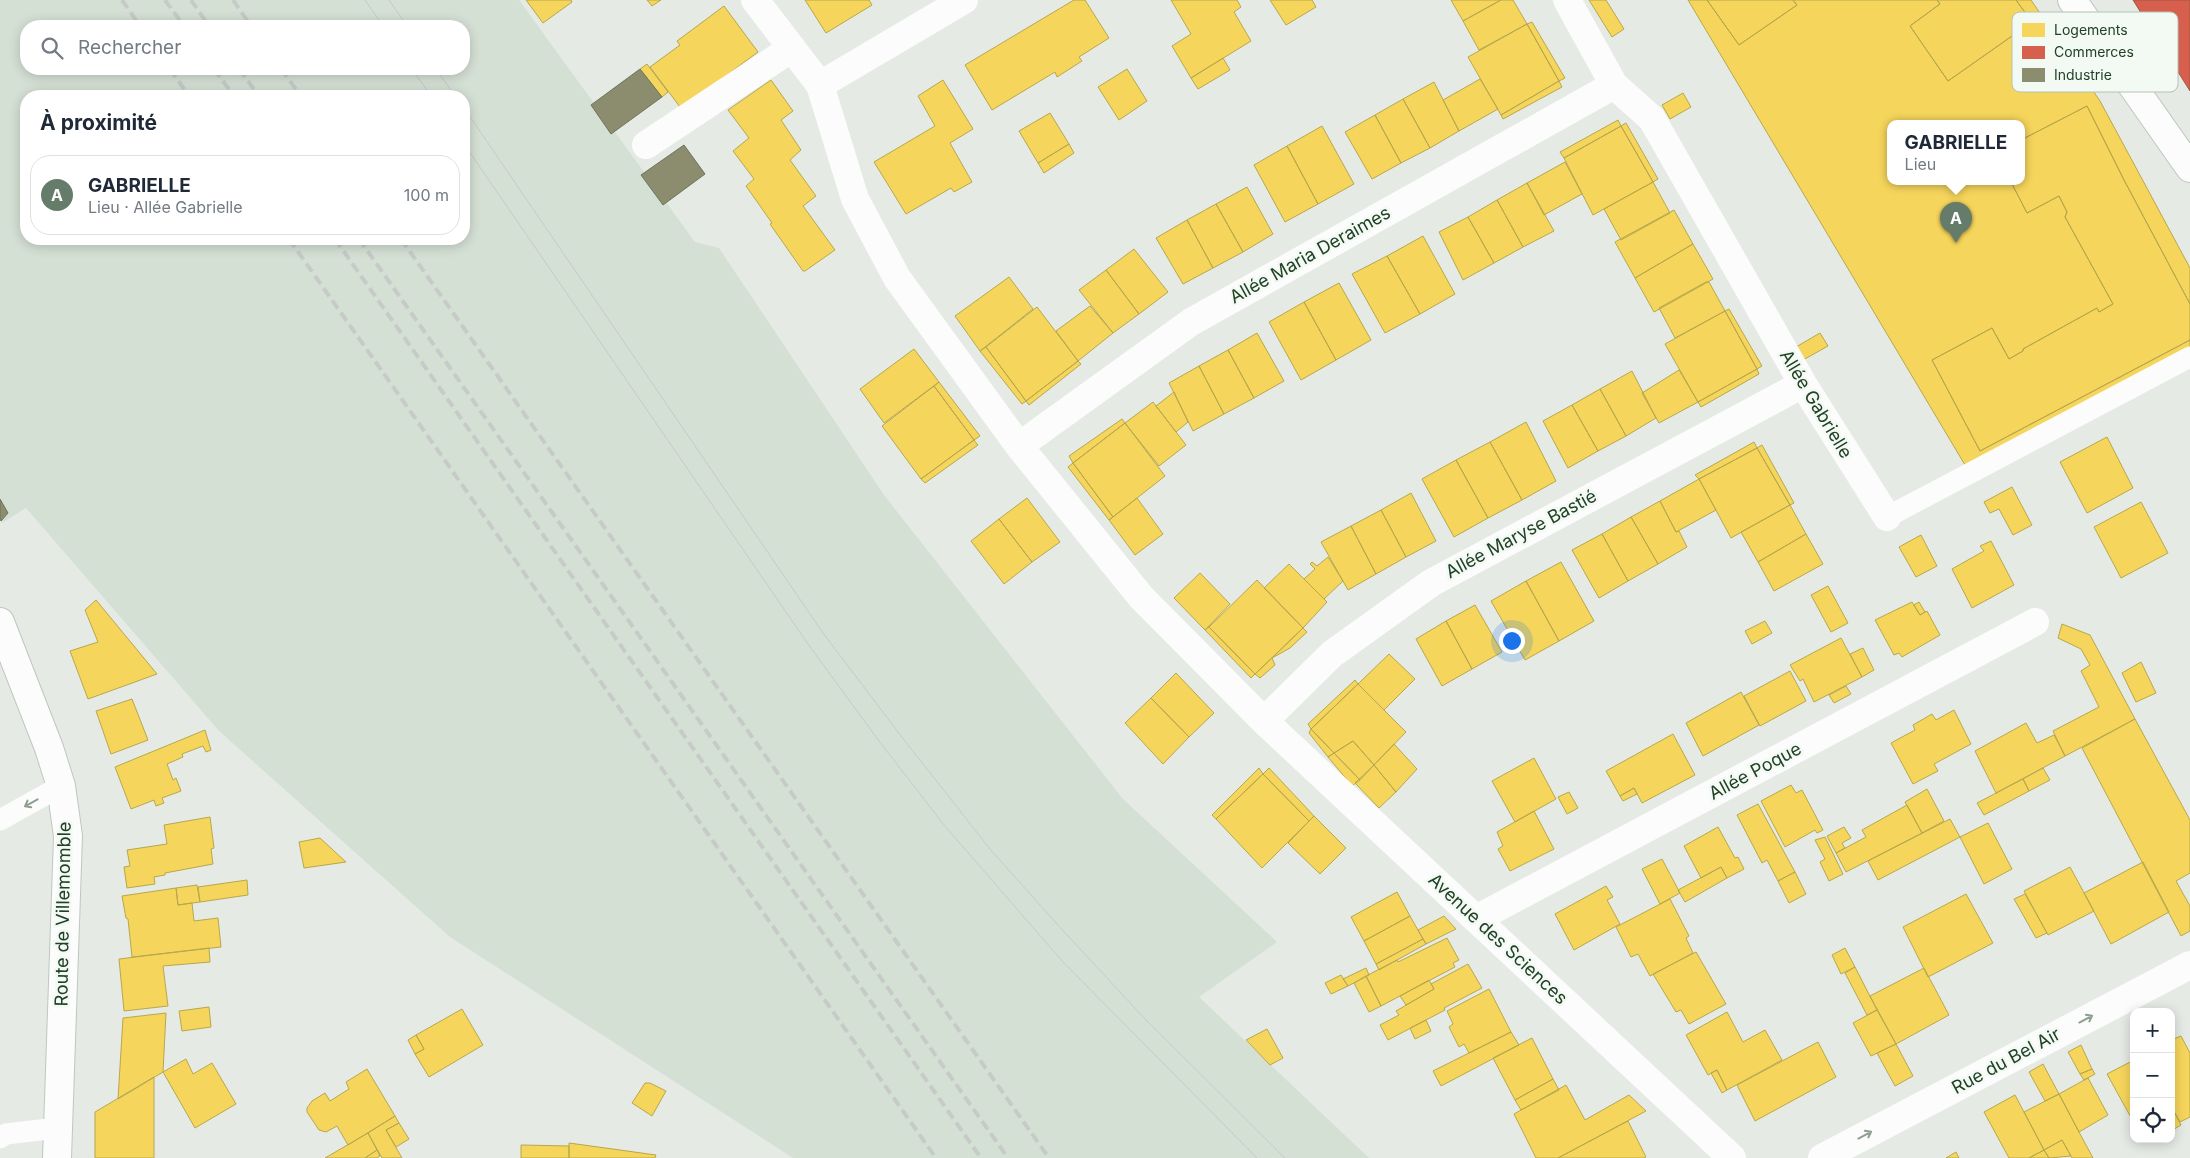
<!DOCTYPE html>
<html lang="fr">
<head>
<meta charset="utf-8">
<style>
	:root { --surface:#fff; --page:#f6f6f7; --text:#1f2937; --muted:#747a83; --line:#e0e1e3; --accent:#667c6a }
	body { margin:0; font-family:Inter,sans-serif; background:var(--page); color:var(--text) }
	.controls { position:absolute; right:15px; bottom:15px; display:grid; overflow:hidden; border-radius:10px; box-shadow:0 2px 12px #0003 }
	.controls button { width:45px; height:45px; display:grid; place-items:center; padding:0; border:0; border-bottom:1px solid var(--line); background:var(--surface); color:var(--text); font:25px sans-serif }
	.you { position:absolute; left:1511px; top:640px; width:18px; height:18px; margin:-12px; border:4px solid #fff; border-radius:50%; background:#1a73e8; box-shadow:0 0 0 8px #1a73e833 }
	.badge { display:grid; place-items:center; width:32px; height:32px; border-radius:50%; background:var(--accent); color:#fff; font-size:16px; font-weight:700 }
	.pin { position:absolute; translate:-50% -41px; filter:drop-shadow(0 1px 2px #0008) }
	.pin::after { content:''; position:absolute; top:26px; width:18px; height:15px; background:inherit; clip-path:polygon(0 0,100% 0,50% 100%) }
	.popup { position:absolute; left:1887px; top:120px; width:138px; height:65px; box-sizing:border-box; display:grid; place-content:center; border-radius:10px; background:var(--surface); filter:drop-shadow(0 1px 4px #0005); font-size:16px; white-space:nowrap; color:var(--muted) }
	.popup b { font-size:19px; color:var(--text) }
	.popup::after { content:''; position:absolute; left:50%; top:100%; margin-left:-10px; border:10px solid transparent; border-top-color:var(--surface) }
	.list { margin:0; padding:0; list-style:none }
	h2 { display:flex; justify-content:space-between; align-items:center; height:65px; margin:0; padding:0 20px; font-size:21px }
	h2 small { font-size:16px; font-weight:400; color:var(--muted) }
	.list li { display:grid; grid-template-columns:32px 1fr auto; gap:15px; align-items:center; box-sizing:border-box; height:80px; margin:0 10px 10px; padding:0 10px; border:1px solid var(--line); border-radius:20px }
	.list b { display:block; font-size:19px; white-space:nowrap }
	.list p { margin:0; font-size:16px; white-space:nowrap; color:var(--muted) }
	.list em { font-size:16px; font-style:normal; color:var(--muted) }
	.icon { flex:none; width:28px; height:28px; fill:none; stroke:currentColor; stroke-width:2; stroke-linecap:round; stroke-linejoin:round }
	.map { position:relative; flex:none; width:2190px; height:1158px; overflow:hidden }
	.search { position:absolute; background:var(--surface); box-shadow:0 2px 12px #0003; left:20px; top:20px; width:450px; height:55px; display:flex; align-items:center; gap:12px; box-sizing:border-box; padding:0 18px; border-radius:20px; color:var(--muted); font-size:19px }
	.panel { position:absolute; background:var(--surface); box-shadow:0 2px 12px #0003; left:20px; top:90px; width:450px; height:155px; border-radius:20px }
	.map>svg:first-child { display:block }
	.built { fill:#d5e0d5; fill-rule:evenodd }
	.homes { fill:#f6d55c; stroke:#b6a84c }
	.shops { fill:#d6604d; stroke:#a05642 }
	.industry { fill:#8c8c6e; stroke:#6c7559 }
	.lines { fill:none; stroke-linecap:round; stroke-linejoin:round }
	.secondary-casing { stroke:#bec7bf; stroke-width:30 }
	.lane { stroke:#fbfcfb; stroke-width:21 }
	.street { stroke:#fbfcfb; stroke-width:28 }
	.secondary { stroke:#fbfcfb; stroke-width:28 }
	.tram { stroke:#c6cbc7; stroke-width:1 }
	.rail { stroke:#c6cbc7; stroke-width:4; stroke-dasharray:10 5; stroke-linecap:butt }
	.oneway { stroke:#8e9e91 }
	.labels { text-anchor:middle; stroke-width:5; stroke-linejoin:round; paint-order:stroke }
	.street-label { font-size:18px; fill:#214027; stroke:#f3f9f3 }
	.key { fill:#f3f9f3; stroke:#b4c2b6; stroke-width:1 }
	.key-label { font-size:14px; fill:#214027 }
</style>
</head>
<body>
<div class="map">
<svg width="2190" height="1158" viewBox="0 0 2190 1158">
	<rect width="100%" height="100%" fill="#e5eae5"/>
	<path class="built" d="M0,0H519L695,242L719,248L884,495L1123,799L1277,942L1199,997L1369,1158H793L450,937L219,731L26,508L2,523L0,519ZM26,26H464V69H26ZM26,96H464V239H26Z"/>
	<path class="homes" d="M526,0H571L572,2L543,23Z
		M647,0H661L652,6Z
		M805,0H869L872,5L826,33Z
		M1074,0H1085L1109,38L1079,57L1082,61L1057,77L1055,72L992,110L965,65Z
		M1171,0H1237L1241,7L1234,12L1251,41L1191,78L1172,46L1191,34Z
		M1270,0H1312L1316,7L1286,25Z
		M1451,0H1501L1463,21Z
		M1501,0H1513L1527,24L1479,50L1463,21Z
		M1589,0H1606L1624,29L1612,37Z
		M1688,0H1707L1739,45L1797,5L1793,0H1937L1940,4L1910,26L1948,81L2032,22L2016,0H2031L2100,101L2190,268V304L2124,180L2087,106L2021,140V124H1891V182H2011L2027,213L2059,196L2067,212L2065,217L2113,304L2099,312L2097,308L2023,349V351L2009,359L1992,328L1932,360L1980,451L2190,340V349L1965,465Z
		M1707,0H1793L1797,5L1739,45Z
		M1937,0H2016L2032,22L1948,81L1910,26L1940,4Z
		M724,6L758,52L712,86L683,111L650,67L680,45L677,41Z
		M1532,22L1565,78L1559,81L1527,24Z
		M1527,24L1559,81L1501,115L1468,57Z
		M1223,58L1230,70L1198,89L1191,78Z
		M647,64L668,92L662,97L640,69Z
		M1127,69L1147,101L1119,120L1098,87Z
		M1480,79L1498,109L1459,131L1443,100Z
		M771,80L793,111L781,120L801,150L790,160L816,196L803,206L835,250L805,271H803L770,224L772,223L746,186L754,179L733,151L749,138L728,110Z
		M943,80L973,129L950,143L972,182L954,192L951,188L906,214L874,162L935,126L918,96Z
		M1559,81L1562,87L1503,119L1501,115Z
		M1434,82L1459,131L1430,148L1403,99Z
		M1683,93L1691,107L1670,119L1662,105Z
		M1403,99L1430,148L1401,163L1375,115Z
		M2087,106L2124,180L2190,304V340L1980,451L1932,360L1992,328L2009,359L2023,351V349L2097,308L2099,312L2113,304L2065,217L2067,212L2059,196L2027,213L2011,182H2021V140Z
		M1050,113L1069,144L1038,163L1019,131Z
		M1375,115L1401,163L1372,179L1345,132Z
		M1618,120L1621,126L1564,158L1560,152Z
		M1626,123L1658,179L1653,182L1621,126Z
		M1322,126L1354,184L1318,204L1287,146Z
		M1621,126L1653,182L1593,215L1564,158Z
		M1069,144L1074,153L1044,173L1038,163Z
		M1287,146L1318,204L1285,222L1254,165Z
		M1565,162L1582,194L1544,215L1527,183Z
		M1653,182L1670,213L1621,240L1604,209Z
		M1527,183L1554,231L1523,247L1497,200Z
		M1247,187L1273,234L1243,252L1216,204Z
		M1497,200L1523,247L1494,263L1468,217Z
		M1216,204L1243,252L1213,268L1187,220Z
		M1674,210L1693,244L1635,278L1615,242Z
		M1468,217L1494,263L1463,280L1439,232Z
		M1187,220L1213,268L1183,284L1156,238Z
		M1423,236L1455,294L1420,314L1387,256Z
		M1693,244L1713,279L1654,312L1635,278Z
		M1134,249L1168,292L1139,314L1106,270Z
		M1387,256L1420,314L1385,333L1352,274Z
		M1106,270L1139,314L1113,333L1079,290Z
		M1009,277L1033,309L980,351L955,316Z
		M1706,282H1709L1725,311L1675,338L1659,308Z
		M1339,283L1371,340L1336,360L1304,302Z
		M1304,302L1336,360L1301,380L1269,322Z
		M1090,306L1113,333L1078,361L1056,331Z
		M1037,307L1078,361L1026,401L986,347Z
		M1729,309L1762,366L1757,369L1725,311Z
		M1725,311L1757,369L1698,402L1665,344Z
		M1257,333L1284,381L1254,398L1228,350Z
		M1820,333L1828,346L1803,360L1796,347Z
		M986,347L1026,401L1022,404L980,351Z
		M914,349L939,382L884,423L860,389Z
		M1228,350L1254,398L1224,414L1199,366Z
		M1078,361L1081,364L1029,405L1026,401Z
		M1199,366L1224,414L1193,431L1169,383Z
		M1757,369L1759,374L1701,407L1698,402Z
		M1679,370L1698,402L1659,423L1642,393Z
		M1632,371L1656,418L1626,436L1600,389Z
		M939,382L980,436L974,440L934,386Z
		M934,386L974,440L921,479L882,426Z
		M1600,389L1626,436L1598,451L1572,405Z
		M1174,392L1188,422L1176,432L1156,406Z
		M1153,402L1186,445L1159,466L1125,423Z
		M1572,405L1598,451L1568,468L1543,421Z
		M1122,419L1125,423L1073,463L1069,456Z
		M1526,422L1556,481L1522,500L1490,442Z
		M1125,423L1165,476L1113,517L1073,463Z
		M2107,437L2133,488L2087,513L2060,462Z
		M974,440L978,445L925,483L921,479Z
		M1490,442L1522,500L1488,518L1456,460Z
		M1754,442L1757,448L1699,479L1695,475Z
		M1762,445L1794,503L1790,505L1757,448Z
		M1757,448L1790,505L1731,538L1699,479Z
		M1456,460L1488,518L1454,537L1422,479Z
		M1073,463L1113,517L1109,520L1068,467Z
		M1699,479L1716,510L1676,532L1660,501Z
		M2012,487L2032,525L2013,535L1999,509L1990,513L1984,502Z
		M1411,493L1436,541L1406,557L1381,510Z
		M1027,498L1060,542L1032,562L999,519Z
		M1137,498L1163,534L1135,555L1109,520Z
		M1660,501L1676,532L1679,531L1687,547L1658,564L1631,517Z
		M2141,502L2168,553L2121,578L2094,527Z
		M1790,505L1806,534L1758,562L1741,532Z
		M1381,510L1406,557L1376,574L1351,526Z
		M1631,517L1658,564L1628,581L1602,534Z
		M999,519L1032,562L1004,584L971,541Z
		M1351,526L1376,574L1348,590L1321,542Z
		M1602,534L1628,581L1599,598L1572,550Z
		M1806,534L1823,564L1774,591L1758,562Z
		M1921,535L1937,566L1916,577L1899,547Z
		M1991,541L2014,585L1972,608L1952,569L1984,551L1980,546Z
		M1328,557L1343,581L1324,599L1304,579L1315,569L1310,564L1312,562L1317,566Z
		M1561,562L1594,621L1559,641L1526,581Z
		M1289,564L1327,602L1303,628L1264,588Z
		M1200,573L1230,604L1205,630L1174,598Z
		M1257,580L1303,628L1255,674L1209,627Z
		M1526,581L1559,641L1525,660L1491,601Z
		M1828,586L1848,623L1831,632L1811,595Z
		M96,600L157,674L88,699L70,651L98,642L85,610Z
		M1912,602L1920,615L1927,611L1940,635L1902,657L1899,653L1894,655L1875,620Z
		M1919,602L1925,612L1920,615L1914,605Z
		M1475,605L1502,652L1472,669L1446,621Z
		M1446,621L1472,669L1442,686L1416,639Z
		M1765,621L1772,633L1752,644L1745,631Z
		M2062,624L2090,635L2135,719L2065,756L2053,731L2099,707L2081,671L2090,665L2081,649L2058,638Z
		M1209,627L1255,674L1251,678L1205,630Z
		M1303,628L1307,632L1290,648L1272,658Z
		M1841,638L1862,677L1814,702L1803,679L1800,681L1790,665Z
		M1863,648L1874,670L1862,677L1850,654Z
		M1389,654L1415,679L1384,710L1358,684Z
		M1272,658L1275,665L1260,678L1255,674Z
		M2141,662L2156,693L2136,702L2122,673Z
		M1790,671L1806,701L1760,726L1744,696Z
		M1176,673L1214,713L1189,737L1151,698Z
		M1355,680L1358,684L1311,729L1308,724Z
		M1358,684L1406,732L1374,765L1353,741L1334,753L1311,729Z
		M1846,686L1851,694L1834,703L1829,695Z
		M1741,692L1759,725L1703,756L1686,723Z
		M1151,698L1189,737L1163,764L1125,723Z
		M132,699L148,740L111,754L96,711Z
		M1954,710L1971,744L1934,764L1938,771L1913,784L1891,743L1915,730L1913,725L1932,714L1936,720Z
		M2135,719L2190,820V873L2176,881L2190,906V931L2181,936L2082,748Z
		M2026,723L2037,743L2054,735L2065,756L1996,793L1975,751Z
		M1311,729L1334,753L1328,757L1309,733Z
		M205,730L211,750L206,752L203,746L182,754L183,757L167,764L173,780L176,778L181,791L162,798L164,803L156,806L154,800L131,809L115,767Z
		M1673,734L1695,775L1642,803L1634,788L1620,796L1606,771Z
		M1353,741L1374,765L1360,780L1334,753Z
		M1394,744L1417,769L1396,792L1374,765Z
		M1334,753L1360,780L1352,786L1328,757Z
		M1534,758L1556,799L1515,822L1492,781Z
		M1374,765L1396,792L1379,808L1355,783Z
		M1259,768L1263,774L1216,819L1212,815Z
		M1269,768L1314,816L1309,821L1263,774Z
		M2043,768L2050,780L2029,791L2023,779Z
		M1263,774L1309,821L1262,868L1216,819Z
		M2023,779L2029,791L1984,815L1977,803Z
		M1791,785L1796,793L1802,790L1823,830L1817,833L1815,830L1785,847L1761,801Z
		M1634,788L1637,794L1623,801L1620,796Z
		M1927,789L1944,821L1922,833L1905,802Z
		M1569,792L1578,808L1567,814L1558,797Z
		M1758,804L1795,872L1778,881L1767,860L1762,863L1737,815Z
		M1907,805L1922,833L1846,872L1836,853L1866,837L1862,830Z
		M1534,811L1554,849L1510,871L1498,849L1503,846L1497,832Z
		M1314,816L1346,848L1320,874L1288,843Z
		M210,817L214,848L211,849L213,864L165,873V875L154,877L155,884L127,888L124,867L130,866L127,850L167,844L164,825Z
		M1950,819L1960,837L1878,880L1868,861Z
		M1988,823L2012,869L1984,884L1960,837Z
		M1718,827L1735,858L1738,857L1744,869L1727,878L1721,867L1701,878L1684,846Z
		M1844,827L1851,838L1842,843L1845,848L1836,853L1827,836Z
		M1825,837L1843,874L1829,881L1820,862L1825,859L1815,840Z
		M320,838L346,862L304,868L299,842Z
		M1662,859L1680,893L1660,904L1642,869Z
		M2143,862L2169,912L2111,944L2084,893Z
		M1721,867L1727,878L1685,902L1678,890Z
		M2070,867L2094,911L2048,935L2024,891Z
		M1795,872L1806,894L1789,903L1778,881Z
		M247,880L248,895L200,902L198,887Z
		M197,885L200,902L178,905L176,888Z
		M1606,886L1613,897L1607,900L1620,924L1574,950L1555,914Z
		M176,888L178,905L192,903L194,921L218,918L221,947L132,957L128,919L126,918L122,896Z
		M1397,892L1410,916L1364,941L1351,917Z
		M1966,894L1993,943L1928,977L1903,927Z
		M2025,894L2047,933L2036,938L2014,899Z
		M1670,899L1689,936L1686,938L1693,953L1650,976L1638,954L1631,957L1616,927Z
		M1410,916L1423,939L1376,964L1364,941Z
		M1444,916L1456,929L1426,944L1418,930Z
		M1447,938L1459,960L1453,963L1455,967L1381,1006L1366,976L1397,960L1398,962Z
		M1423,939L1426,944L1379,970L1376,964Z
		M209,948L210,962L163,966L168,1006L124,1011L119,959Z
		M1845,948L1855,967L1841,974L1832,955Z
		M1696,952L1726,1004L1689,1024L1681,1010L1676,1012L1653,974Z
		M1468,964L1482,988L1444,1008L1445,1010L1388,1040L1380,1025L1399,1015L1396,1011L1434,989L1431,984Z
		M1855,967L1877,1010L1867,1015L1845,973Z
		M1366,968L1369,975L1348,986L1343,979Z
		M1924,968L1949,1015L1896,1044L1870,996Z
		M1341,975L1348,986L1331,994L1325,983Z
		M1366,976L1381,1006L1369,1012L1354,983Z
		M1429,980L1434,989L1406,1005L1400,996Z
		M1489,989L1511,1032L1469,1053L1464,1044L1459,1047L1449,1027L1453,1024L1447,1011Z
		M209,1007L211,1027L182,1031L179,1011Z
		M462,1009L483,1045L429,1077L415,1054L424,1049L416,1035Z
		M1877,1010L1896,1044L1871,1056L1853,1023Z
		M1727,1012L1743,1042L1765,1030L1782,1060L1727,1090L1717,1070L1708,1075L1686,1035Z
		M166,1013L163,1072L118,1099L123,1018Z
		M1426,1020L1431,1031L1415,1039L1410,1028Z
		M1267,1029L1283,1058L1270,1065L1246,1040Z
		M1511,1032L1519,1045L1441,1086L1433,1071Z
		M416,1035L424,1049L415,1054L408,1040Z
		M2181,1036L2190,1053V1117L2180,1122L2171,1106V1040Z
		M1532,1038L1553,1079L1515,1100L1493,1058Z
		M1818,1042L1836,1077L1755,1121L1737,1085Z
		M1896,1044L1913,1076L1895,1086L1877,1053Z
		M2081,1045L2092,1069L2080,1074L2068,1052Z
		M186,1059L193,1074L212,1063L236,1104L195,1128L163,1072Z
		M2134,1060V1123L2107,1074Z
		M2043,1064L2059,1094L2045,1101L2029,1072Z
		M367,1069L395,1116L348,1145L337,1126L326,1132L319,1130L307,1112V1108L312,1101L325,1093L330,1101L349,1089L346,1082Z
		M2092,1069L2095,1074L2084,1080L2080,1074Z
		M1717,1070L1727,1090L1722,1093L1711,1073Z
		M154,1077V1158H95V1112Z
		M2088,1078L2108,1115L2079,1132L2059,1094Z
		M1553,1079L1559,1090L1521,1110L1515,1100Z
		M645,1083H650L666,1091L652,1116L632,1103Z
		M1566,1085L1585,1120L1629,1095L1646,1111L1558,1158H1536L1514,1114Z
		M2059,1094L2079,1132L2093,1158H2072L2062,1140L2044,1150L2024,1112Z
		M2015,1095L2044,1150L2029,1158H2009L1984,1112Z
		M2171,1106L2181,1125L2171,1131Z
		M395,1116L399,1123L386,1130L402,1158H382L368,1133Z
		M1628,1121L1646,1157L1644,1158H1558Z
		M399,1123L409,1139L396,1147L386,1130Z
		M368,1133L377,1150L365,1158H325Z
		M2062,1140L2071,1156L2049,1158L2044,1150Z
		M569,1143L656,1155L655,1158H569Z
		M521,1145L569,1146V1158H521Z
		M377,1150L380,1156L377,1158H365Z
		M2044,1150L2049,1158H2029Z
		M1956,1152L1959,1158H1946Z"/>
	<path class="shops" d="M2133,0H2190V91Z"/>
	<path class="industry" d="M640,69L662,97L611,134L591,105Z
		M684,145L705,174L663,205L641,175Z
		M0,499L8,513L1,521L0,519Z"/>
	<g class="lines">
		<g class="secondary-casing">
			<path id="secondary" d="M2072,0L2190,168
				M0,622L49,748L61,786L68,836L57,1158"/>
		</g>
		<path class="lane" d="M1887,517L2190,357
			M0,820L61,786
			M0,1138L6,1134L57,1128"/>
		<path class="street" d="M755,0L820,85L855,199L897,278L1019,446L1141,597L1264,721L1732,1158
			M1567,0L1614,85L1652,119L1803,384L1887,517
			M820,85L964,0
			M646,145L792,48
			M1019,446L1191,322L1614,85
			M1264,721L1332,654L1431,583L1803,384
			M1476,919L2035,622
			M1822,1158L2190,965"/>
		<use href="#secondary" class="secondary"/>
		<path class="tram" d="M365,0L383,26
			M389,0L407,26
			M412,69L431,96
			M436,69L455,96
			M464,108L823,633L901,736L990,849L1056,923L1145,1019L1285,1158
			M464,144L808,644L879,741L944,825L1063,962L1257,1158"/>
		<path class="rail" d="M122,0L140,26
			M165,0L184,26
			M191,0L209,26
			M233,0L251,26
			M170,69L189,96
			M214,69L234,96
			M239,69L259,96
			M281,69L301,96
			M289,239L936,1158
			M335,239L981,1158
			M359,239L1008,1158
			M401,239L1049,1158"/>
	</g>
	<defs><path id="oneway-shaft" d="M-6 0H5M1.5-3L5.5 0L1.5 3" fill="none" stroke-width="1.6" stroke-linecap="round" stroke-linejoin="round" transform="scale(1.25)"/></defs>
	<g class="oneway">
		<use href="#oneway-shaft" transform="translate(31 803) rotate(151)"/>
		<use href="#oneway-shaft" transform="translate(2086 1019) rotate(-28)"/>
		<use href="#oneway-shaft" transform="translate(1865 1135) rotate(-28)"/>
	</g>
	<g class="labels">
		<g class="street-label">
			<text transform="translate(1310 255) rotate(-29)" y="6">Allée Maria Deraimes</text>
			<text transform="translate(1816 404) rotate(59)" y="6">Allée Gabrielle</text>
			<text transform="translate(1521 534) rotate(-28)" y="6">Allée Maryse Bastié</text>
			<text transform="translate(1755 771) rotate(-28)" y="6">Allée Poque</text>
			<text transform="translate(63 914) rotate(-89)" y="6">Route de Villemomble</text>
			<text transform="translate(1498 939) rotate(43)" y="6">Avenue des Sciences</text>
			<text transform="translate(2006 1061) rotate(-28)" y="6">Rue du Bel Air</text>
		</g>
	</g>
	<rect x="2012" y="12" width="166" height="80" rx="8" class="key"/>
	<rect x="2022" y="23" width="23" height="14" fill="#f6d55c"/>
	<rect x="2022" y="46" width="23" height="13" fill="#d6604d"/>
	<rect x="2022" y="68" width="23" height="14" fill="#8c8c6e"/>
	<g class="key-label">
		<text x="2054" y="35">Logements</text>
		<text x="2054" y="57">Commerces</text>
		<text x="2054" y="80">Industrie</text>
	</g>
</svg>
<div class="controls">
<button>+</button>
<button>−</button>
<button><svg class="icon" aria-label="locate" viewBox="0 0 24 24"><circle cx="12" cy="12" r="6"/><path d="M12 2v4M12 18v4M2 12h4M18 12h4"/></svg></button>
</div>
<div class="you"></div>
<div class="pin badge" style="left:1956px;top:243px">A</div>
<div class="popup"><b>GABRIELLE</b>Lieu</div>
<div class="search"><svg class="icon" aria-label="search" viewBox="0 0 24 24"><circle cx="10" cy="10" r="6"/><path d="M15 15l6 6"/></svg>Rechercher</div>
<section class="panel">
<h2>À proximité<small></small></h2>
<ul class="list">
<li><span class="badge">A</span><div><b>GABRIELLE</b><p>Lieu · Allée Gabrielle</p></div><em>100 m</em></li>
</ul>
</section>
</div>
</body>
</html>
